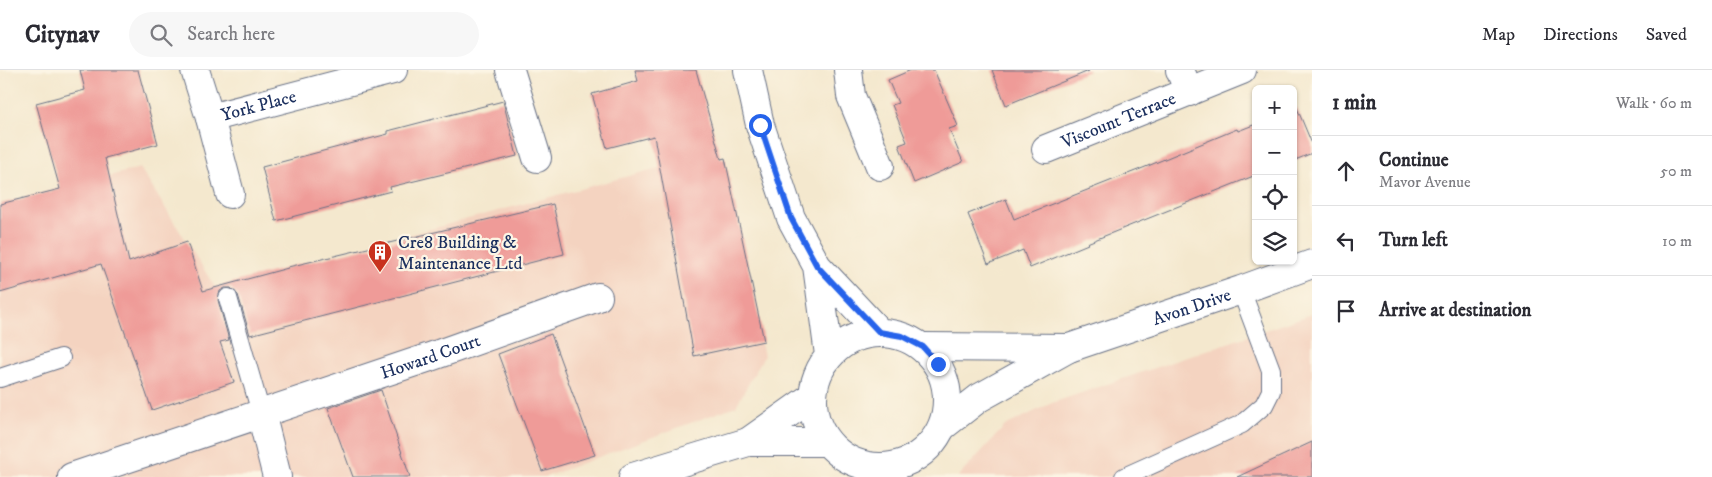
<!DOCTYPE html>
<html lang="en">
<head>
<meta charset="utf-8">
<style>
	:root { --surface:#fff; --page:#f7f7f7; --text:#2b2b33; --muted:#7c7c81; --line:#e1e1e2 }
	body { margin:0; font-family:"IM FELL DW Pica",serif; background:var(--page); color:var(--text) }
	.controls { position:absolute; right:15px; top:15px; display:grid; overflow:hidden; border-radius:8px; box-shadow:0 1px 4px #0004 }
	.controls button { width:45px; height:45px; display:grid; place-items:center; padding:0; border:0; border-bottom:1px solid var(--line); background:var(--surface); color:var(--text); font:25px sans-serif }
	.stop { position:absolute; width:15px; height:15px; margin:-11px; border:4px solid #2563eb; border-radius:50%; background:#fff }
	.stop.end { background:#2563eb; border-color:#fff; box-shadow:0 1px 5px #0008 }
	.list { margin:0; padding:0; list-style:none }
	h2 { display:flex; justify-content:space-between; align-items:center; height:65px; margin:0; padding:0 20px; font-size:21px }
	h2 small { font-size:16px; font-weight:400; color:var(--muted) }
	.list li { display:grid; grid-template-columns:32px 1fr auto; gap:15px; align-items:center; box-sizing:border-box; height:70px; padding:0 20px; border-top:1px solid var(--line) }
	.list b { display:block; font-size:19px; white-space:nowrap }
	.list p { margin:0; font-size:16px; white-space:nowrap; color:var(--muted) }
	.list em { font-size:16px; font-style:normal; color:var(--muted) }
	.icon { flex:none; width:28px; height:28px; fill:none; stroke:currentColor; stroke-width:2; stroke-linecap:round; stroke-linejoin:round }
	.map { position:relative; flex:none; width:1312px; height:407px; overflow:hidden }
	header { display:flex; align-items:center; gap:30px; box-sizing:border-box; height:70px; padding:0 25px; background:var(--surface); border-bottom:1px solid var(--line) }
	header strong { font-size:24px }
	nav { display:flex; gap:28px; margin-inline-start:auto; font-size:18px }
	.search { width:350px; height:45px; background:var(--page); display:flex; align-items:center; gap:12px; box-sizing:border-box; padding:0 18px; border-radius:28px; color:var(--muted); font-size:19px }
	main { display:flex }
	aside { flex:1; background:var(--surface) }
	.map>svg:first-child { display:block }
	.built { fill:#f4d3c0 }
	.building { fill:#ef9b98 }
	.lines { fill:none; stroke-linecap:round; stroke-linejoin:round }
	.lane-casing { stroke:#677085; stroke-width:20 }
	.street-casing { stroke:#677085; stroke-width:30 }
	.secondary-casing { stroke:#677085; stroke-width:30 }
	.lane { stroke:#fff; stroke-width:18 }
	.street { stroke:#fff; stroke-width:28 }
	.secondary { stroke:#fff; stroke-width:28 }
	.route { stroke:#2563eb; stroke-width:6 }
	.labels { text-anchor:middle; stroke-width:4.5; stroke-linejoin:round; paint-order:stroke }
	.street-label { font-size:18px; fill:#1b2f5e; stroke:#fcf5e5 }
	.poi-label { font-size:18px; fill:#1b2f5e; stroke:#fcf5e5; text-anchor:start }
</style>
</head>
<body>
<header>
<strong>Citynav</strong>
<div class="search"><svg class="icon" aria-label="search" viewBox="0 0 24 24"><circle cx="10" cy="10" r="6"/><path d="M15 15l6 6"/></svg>Search here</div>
<nav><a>Map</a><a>Directions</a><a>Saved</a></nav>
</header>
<main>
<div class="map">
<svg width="1312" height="407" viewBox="0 0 1312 407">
	<rect width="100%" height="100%" fill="#fcf5e5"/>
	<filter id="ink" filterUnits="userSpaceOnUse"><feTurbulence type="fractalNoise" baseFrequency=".02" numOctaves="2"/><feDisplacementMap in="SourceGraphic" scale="10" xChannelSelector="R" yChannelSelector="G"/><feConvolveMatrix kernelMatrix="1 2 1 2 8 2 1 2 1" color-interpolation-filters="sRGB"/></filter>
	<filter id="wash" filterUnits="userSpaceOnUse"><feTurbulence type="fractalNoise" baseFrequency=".0096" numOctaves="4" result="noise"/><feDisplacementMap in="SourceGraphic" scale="20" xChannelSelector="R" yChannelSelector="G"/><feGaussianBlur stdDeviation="1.12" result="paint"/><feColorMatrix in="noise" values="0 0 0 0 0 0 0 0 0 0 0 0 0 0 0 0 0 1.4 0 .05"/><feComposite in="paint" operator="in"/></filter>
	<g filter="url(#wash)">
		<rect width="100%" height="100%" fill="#f4e8ce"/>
		<path class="built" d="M718,82L764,286L736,336L545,407H0V135L140,98L215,217Z
			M1312,244V407H958L1005,356L1052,333Z"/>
		<g id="blocks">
			<path class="building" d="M80,0H138L158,74L105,88L129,192L187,172L203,221L288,198V197L553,134L564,184L250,265L238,225L231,218H225L220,221L218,230L229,270L220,272L234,312L152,340L101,194L0,223V134L60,119L36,33L85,20Z
				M635,0H696L721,89L725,88L764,271L694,286L654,66L607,78L592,24L638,11Z
				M911,0H934L958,56L949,59L963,92L914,113L899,75L907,72L892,35L898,33L888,10Z
				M992,0H1088L1089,1L1006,35Z
				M503,31L517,86L390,117L391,121L276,151L262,97L388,64V61Z
				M1297,38L1312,74V83L1293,91V39Z
				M1256,54V105L1087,173L1088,174L1030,198L1023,180L988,194L968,144L1006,129L1014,149L1143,98L1237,59L1238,61Z
				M551,264L595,385L542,401L498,284Z
				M381,320L410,407H353L328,338Z
				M1312,372V407H1237Z"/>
		</g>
	</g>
	<g filter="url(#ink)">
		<use href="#blocks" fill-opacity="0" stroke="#677085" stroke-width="1"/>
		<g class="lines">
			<g class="lane-casing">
				<path id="lane" d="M228,228L261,343
					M0,308L61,288
					M1124,407L1242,354L1264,335L1271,321V300L1241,220"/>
			</g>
			<g class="street-casing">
				<g id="street">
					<path d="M195,0L210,48L230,124"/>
					<path d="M510,0L537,88"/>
					<path d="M848,0L851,26L880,96"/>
					<path d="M1180,0L1189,22"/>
					<path id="s1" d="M210,48L393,0"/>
					<path id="s2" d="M1046,79L1242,0"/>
					<path d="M923,277L1069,278"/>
					<path d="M261,343L277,407"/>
					<path id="s3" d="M943,356L979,328L1069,278L1241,220L1312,194"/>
					<path d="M748,372L813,326"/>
					<path id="s4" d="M72,407L430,287L598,227"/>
					<path d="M633,407L748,372H827"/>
				</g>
			</g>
			<g class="secondary-casing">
				<path id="secondary" d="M748,0L760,55L791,148L817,196L879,262
					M817,196L829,285
					M813 330a67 67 0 1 1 134 0a67 67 0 1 1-134 0Z"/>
			</g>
			<use href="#lane" class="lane"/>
			<use href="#street" class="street"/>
			<use href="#secondary" class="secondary"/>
		</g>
	</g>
	<g class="lines" filter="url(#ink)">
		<path class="route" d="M760,55L791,148L817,196L879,262L902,266L923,277L938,294"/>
	</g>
	<defs>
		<g id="building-pin" transform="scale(1.25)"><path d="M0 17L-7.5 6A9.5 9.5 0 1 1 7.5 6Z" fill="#c8321e" stroke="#fcf5e5"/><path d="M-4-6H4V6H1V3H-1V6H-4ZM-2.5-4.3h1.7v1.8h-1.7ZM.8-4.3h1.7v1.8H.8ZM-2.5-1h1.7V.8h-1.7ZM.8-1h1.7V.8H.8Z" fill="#fff"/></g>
	</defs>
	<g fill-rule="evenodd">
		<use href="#building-pin" x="380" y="182"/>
	</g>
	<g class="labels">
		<g class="street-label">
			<text dy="6" stroke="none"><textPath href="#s1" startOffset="50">York Place</textPath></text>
			<text dy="6" stroke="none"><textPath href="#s2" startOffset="78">Viscount Terrace</textPath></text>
			<text dy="6" stroke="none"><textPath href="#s3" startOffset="278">Avon Drive</textPath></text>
			<text dy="6" stroke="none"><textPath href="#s4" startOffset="378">Howard Court</textPath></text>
		</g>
		<g class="poi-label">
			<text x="398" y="178">Cre8 Building &amp;<tspan x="398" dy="21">Maintenance Ltd</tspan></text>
		</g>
	</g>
</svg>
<div class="controls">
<button>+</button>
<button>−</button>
<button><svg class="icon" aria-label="locate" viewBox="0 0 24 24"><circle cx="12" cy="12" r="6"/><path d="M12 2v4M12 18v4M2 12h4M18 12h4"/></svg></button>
<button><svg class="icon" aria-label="layers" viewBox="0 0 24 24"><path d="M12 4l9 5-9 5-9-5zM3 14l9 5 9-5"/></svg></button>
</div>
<div class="stop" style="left:760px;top:55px"></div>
<div class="stop end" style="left:938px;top:294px"></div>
</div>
<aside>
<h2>1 min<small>Walk · 60 m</small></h2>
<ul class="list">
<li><svg class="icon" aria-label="ahead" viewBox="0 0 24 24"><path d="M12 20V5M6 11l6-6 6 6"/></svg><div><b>Continue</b><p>Mavor Avenue</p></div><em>50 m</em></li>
<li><svg class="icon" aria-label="left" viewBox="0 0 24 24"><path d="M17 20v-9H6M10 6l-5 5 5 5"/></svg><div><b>Turn left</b></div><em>10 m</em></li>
<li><svg class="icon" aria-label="arrive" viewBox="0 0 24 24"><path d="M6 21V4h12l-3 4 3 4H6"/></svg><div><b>Arrive at destination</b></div></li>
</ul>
</aside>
</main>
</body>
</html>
